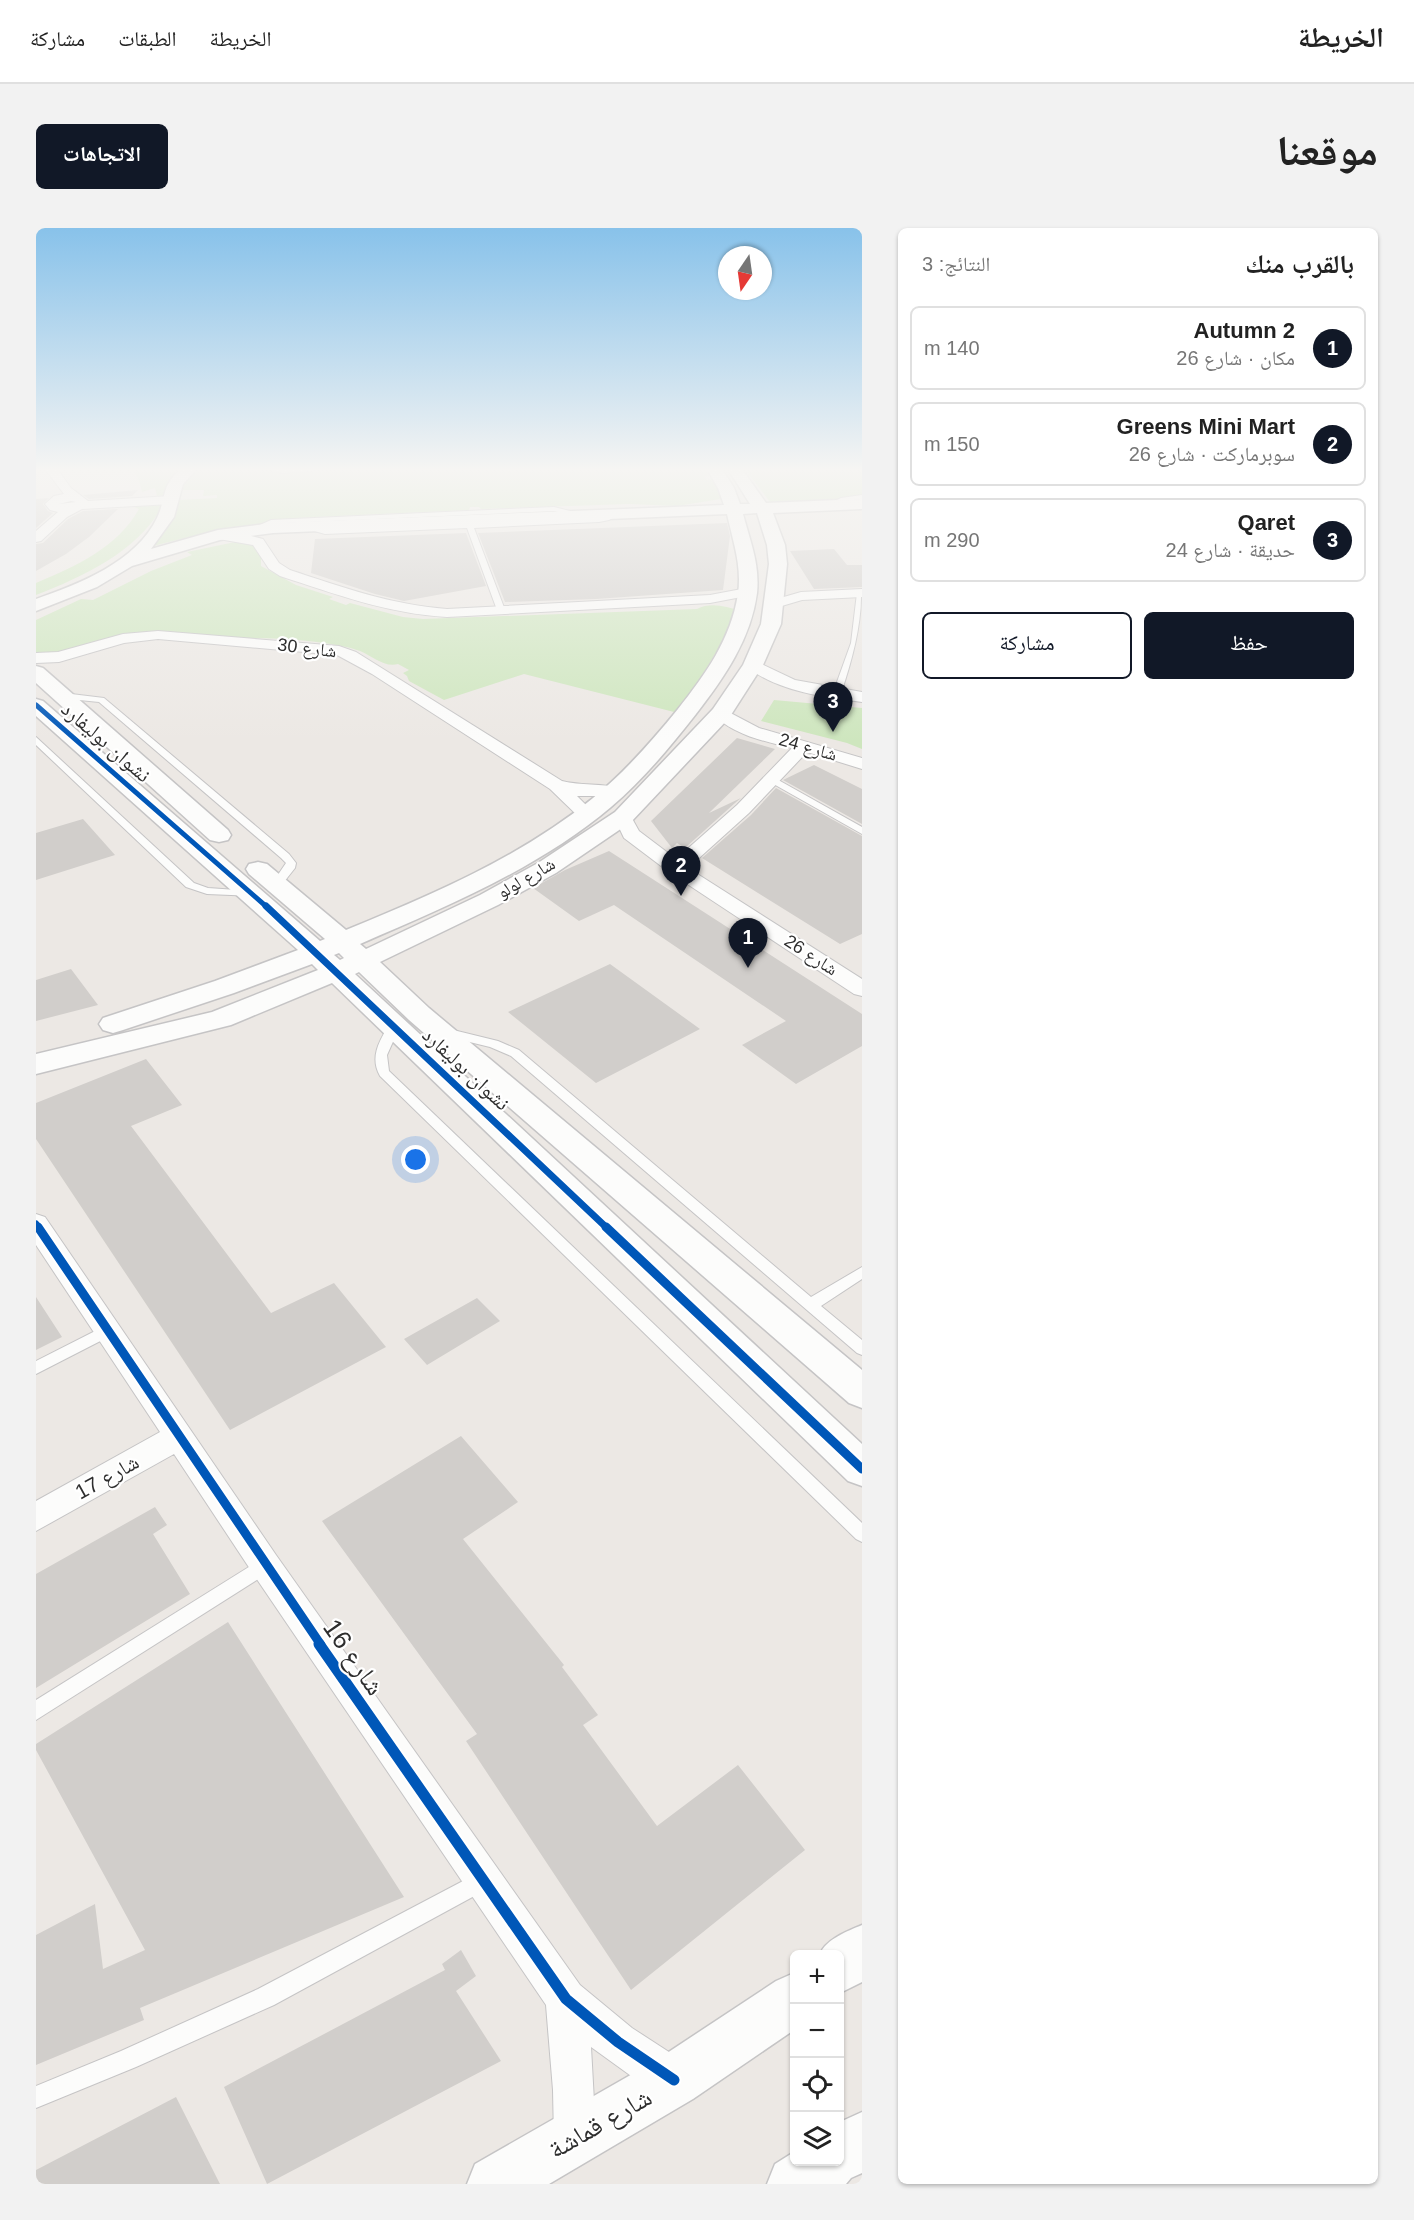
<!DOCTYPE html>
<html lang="ar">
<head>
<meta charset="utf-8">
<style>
	:root { --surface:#fff; --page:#f2f2f2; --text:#222; --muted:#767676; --line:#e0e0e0; --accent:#111827 }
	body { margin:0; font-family:Helvetica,"Noto Naskh Arabic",sans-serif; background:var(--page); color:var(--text); direction:rtl }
	.controls { position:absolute; right:18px; bottom:18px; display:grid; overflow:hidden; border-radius:9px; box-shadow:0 2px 4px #0004 }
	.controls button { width:54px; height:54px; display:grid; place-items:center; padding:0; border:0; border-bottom:2px solid var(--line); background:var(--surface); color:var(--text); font:30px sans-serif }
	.compass { position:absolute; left:682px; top:18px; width:54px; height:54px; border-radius:50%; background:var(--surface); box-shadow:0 2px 4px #0004; rotate:193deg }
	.you { position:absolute; left:380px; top:932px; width:21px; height:21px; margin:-15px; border:4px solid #fff; border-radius:50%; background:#1a73e8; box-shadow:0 0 0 9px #1a73e833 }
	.badge { display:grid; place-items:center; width:39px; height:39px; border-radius:50%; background:var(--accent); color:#fff; font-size:20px; font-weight:700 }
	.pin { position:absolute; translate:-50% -50px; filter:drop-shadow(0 2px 3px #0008) }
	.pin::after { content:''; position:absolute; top:32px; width:21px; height:18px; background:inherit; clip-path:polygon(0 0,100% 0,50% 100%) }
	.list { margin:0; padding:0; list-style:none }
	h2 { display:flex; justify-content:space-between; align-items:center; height:78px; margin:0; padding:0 24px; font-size:26px }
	h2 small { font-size:20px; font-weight:400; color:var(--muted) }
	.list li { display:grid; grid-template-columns:39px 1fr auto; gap:18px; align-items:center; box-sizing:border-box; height:84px; margin:0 12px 12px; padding:0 12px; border:2px solid var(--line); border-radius:9px }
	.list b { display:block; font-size:22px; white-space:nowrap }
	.list p { margin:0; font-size:20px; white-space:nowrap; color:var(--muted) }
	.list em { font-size:20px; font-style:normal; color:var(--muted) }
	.actions { display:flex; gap:12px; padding:18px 24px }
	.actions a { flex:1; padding:14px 0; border:2px solid var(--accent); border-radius:9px; text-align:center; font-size:21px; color:var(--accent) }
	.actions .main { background:var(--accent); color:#fff }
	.icon { flex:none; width:33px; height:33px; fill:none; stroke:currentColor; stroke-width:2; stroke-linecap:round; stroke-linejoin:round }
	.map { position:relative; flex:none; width:826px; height:1956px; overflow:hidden; direction:ltr; border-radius:9px }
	header { display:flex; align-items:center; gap:36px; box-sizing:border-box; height:84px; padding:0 30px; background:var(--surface); border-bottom:2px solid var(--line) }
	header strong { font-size:28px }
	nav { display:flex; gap:33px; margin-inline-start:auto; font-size:21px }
	.intro { display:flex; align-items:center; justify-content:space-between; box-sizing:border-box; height:144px; padding:0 36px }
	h1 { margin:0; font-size:42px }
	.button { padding:15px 27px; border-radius:9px; background:var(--accent); color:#fff; font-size:21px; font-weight:700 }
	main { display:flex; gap:36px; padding:0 36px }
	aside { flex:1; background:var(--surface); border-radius:9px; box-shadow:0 2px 4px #0004 }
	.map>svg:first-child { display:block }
	.green { fill:#cee6be }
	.building { fill:#d1cecb }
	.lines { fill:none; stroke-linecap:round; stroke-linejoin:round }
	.lane-casing { stroke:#c5c4c5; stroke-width:2 }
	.street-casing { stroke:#c5c4c5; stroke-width:2 }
	.secondary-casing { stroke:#c5c4c5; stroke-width:3 }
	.lane { fill:#fcfcfb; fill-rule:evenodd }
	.street { fill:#fcfcfb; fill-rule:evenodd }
	.secondary { fill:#fcfcfb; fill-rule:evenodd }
	.cycleway-far3-casing { stroke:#fff; stroke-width:8 }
	.cycleway-far2-casing { stroke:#fff; stroke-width:10 }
	.cycleway-far1-casing { stroke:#fff; stroke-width:13 }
	.cycleway-casing { stroke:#fff; stroke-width:15 }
	.cycleway-far3 { stroke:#0057b8; stroke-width:5 }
	.cycleway-far2 { stroke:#0057b8; stroke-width:7 }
	.cycleway-far1 { stroke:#0057b8; stroke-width:9 }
	.cycleway { stroke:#0057b8; stroke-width:11 }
	.labels { text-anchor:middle; stroke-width:4.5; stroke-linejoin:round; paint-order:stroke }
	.far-street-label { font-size:18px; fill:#2e2e2e; stroke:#fff }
	.street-label { font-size:21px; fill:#2e2e2e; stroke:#fff }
	.near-street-label { font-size:26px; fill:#2e2e2e; stroke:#fff }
</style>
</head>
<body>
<header>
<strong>الخريطة</strong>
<nav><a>الخريطة</a><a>الطبقات</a><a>مشاركة</a></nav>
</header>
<div class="intro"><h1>موقعنا</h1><a class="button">الاتجاهات</a></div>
<main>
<aside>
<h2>بالقرب منك<small>النتائج: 3</small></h2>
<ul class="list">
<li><span class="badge">1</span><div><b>Autumn 2</b><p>مكان · شارع 26</p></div><em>140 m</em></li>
<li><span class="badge">2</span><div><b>Greens Mini Mart</b><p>سوبرماركت · شارع 26</p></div><em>150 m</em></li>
<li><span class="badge">3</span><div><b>Qaret</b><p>حديقة · شارع 24</p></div><em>290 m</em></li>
</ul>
<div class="actions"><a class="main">حفظ</a><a>مشاركة</a></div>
</aside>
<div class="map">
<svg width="826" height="1956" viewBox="0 0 826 1956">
	<rect width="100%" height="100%" fill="#ece8e4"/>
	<path class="green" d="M96,241H147L143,244L129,267L121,268L119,260L106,264L103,252Z
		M160,241H222L252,244L350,241H667L676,247L669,248L671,252L680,251L685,271L641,278L593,276L445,281L443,279H434L433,282L259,290L232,293L218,298L185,301L109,320L136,291L143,272L181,270V267L167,268L168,262H146L147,255Z
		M709,241H826V271L734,274Z
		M91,276H128C102,323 49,348 0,367V355C40,338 81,320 103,281Z
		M204,313L214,314L225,321V338L260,357L297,369L293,371L310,377L314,375L367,389L387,391L661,381C674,374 690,378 704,383L694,419L682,421L667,446L672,449L646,486L488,446L408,472L373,453L371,448L367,445L373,442L362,436C349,440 336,428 324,423C301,414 233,408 208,411L125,403L108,405L39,424L0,427V392L45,371L57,372L115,343L156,327L151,324Z
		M738,472L826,480V521L811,515L725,493Z"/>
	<path class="building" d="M102,262L96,268L53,271L47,267Z
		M13,270L7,276L12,283L17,285L0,300V271Z
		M82,281L53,309L30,326L0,343V316L7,315L32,291L47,283Z
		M691,295L694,308L687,362L560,371L469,374L442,305Z
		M430,305L450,358L368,373L339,366L275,345L279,311Z
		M798,321L811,337H826V359L778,361L754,323Z
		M701,510L739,521L673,585L705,570L699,575L649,620L641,615L636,620L615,593Z
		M778,537L826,561V596L747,552Z
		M740,560L826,608V706L804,716L666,630L715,587Z
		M47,591L79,627L0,652V605Z
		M573,623L826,786V818L760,856L706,817L750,793L578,677L543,693L497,660L529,642Z
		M574,736L664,801L560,855L472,784Z
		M35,741L62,777L0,793V752Z
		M110,831L146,877L95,898L235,1085L298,1055L350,1119L194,1202L0,911V875Z
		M0,1069L26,1109L0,1122Z
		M441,1070L464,1093L391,1137L368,1111Z
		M425,1208L482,1274L427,1311L528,1437L526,1439L562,1487L547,1497L621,1598L702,1537L769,1622L595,1762L430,1513L441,1506L286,1293Z
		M119,1279L131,1297L117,1306L154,1366L0,1460V1346Z
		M192,1394L368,1669L104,1780L108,1792L0,1837V1707L59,1676L67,1741L109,1722L0,1522V1516Z
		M425,1722L440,1748L420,1763L465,1833L231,1956L188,1859L409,1742L406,1736Z
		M140,1869L184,1956H0V1942Z"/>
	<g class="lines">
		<g class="lane-casing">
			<path id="lane" d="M225,241H299L246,245Z
				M826,267V271L808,273L794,279L791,277L805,270Z
				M518,279L550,287L547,289L518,283L250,295L236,296L218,303L215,301L235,292Z
				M581,283L583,286L573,292L563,294L438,300L469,382L465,384L461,382L431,300L289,306L261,298L264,296L289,302L563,290Z
				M825,363C826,396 816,433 805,465L801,468L797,465L815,415L821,365Z
				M27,465L68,470L253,626L260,635L259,640L244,659H236L235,657L250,635L245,630L63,474L24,470V466Z
				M0,509L158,655L172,660L215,663L220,666L219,668L171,666L150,659L0,517Z
				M737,549L826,599V606L734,554V550Z
				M358,794L364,798L351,827L353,843L826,1295V1314L820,1311L344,848C333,829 344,812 354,795Z
				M409,800L462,813L483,822L775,1069L826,1039V1051L785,1078L826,1112V1127L821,1125L475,828L454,819L405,807L403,804Z
				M73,1096L78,1098L80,1102L78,1106L0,1146V1133Z
				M229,1329L235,1331L238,1337L235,1343L0,1492V1472Z
				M446,1643L453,1646L456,1653L453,1660L238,1777L100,1839L0,1880V1858L85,1823L222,1761Z"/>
		</g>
		<g class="street-casing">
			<path id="street" d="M9,241H21L35,260L52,273L135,268L141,272L135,276L46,281L31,289L5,313L0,314V303L22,284L14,282L9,276L18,268L28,266ZM35,273L40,274L23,276Z
				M182,303L204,305L227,311L243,335L254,342C306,359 356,377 411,381L674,367L711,360L718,364L716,367L674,375L411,389C353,386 299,366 244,348L233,341L217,317L177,310L175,307Z
				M826,361V369L766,372L739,380L732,376L734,373L765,364Z
				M122,403L303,418L320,424L526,553C545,558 565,555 584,560L587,564L584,568H541L560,587L557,591H545L514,561L336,446L301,427L122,411L88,415L23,434L0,435V425L22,424L87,406Z
				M717,432L759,452L826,464V474C787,469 745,464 712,440L709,437Z
				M685,480L723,500L826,530V541L771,524L713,585L652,640L826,751V768L818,766L633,644L588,610L578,589L581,585H593L603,603L640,631L701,577L756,520C731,514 693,506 677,485Z
				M0,986L9,989L240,1327L544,1757L596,1800L653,1837L659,1852L653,1867L638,1873L609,1858L555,1819L560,1910L554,1925L539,1931L524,1925L518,1910L517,1862L510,1777L218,1347L138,1226L0,1303V1273L124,1204L0,1017Z"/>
		</g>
		<g class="secondary-casing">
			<path id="secondary" d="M145,241H161L147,256L138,289L115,321L182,302L237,295L688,277L682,260L671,241H686L698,260L704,276H714L692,241H706L730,275L826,271V281L737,285L749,317L751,336L745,396L727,437L693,490L595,594L520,645L462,677L344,734L393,780L826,1142V1180L813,1175L373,792L323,744L319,746L826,1216V1258L812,1253L296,755L195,797L0,846V826L176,784L282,742L276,736L198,765L87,802L77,805L67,802L63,796L67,790L179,753L262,722L0,488V471L7,473L284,713L289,711L213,646L210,641L213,636L222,634L231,636L310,702C395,667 485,629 557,570C589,544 616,513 642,481C669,447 695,411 702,366C706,337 697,314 691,286L237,305L184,312L96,338L61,359L0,383V371C43,356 100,334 121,290C131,269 124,259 145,241ZM721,285L731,317L733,336L725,396L707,437L677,481L579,584L502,635L444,667L330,721L324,716C410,679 503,640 575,579C607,552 634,519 660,486C688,450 715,411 721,365C724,336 714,313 707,286ZM303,725L308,730L304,732L298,727Z
				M0,438L7,440L192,602L195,607L192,612L183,614L174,612L0,455Z
				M826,1697V1754L804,1765V1726H784C790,1711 812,1703 826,1697Z
				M758,1745V1802L657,1871L513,1956H431L439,1936L619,1833L740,1753Z
				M826,1884V1945L815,1950L810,1956H731L739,1936L758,1924V1934H804V1894Z"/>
		</g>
		<use href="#lane" class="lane"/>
		<use href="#street" class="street"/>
		<use href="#secondary" class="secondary"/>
		<g class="cycleway-far3-casing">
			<path id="cycleway-far3" d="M0,477L232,680"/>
		</g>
		<g class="cycleway-far2-casing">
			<path id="cycleway-far2" d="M230,678L572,1001
				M0,996L3,1001"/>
		</g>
		<g class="cycleway-far1-casing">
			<path id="cycleway-far1" d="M2,999L285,1417
				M570,999L826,1241"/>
		</g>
		<g class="cycleway-casing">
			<path id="cycleway" d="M283,1416L530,1771L582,1814L638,1852"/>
		</g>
		<use href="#cycleway-far3" class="cycleway-far3"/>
		<use href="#cycleway-far2" class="cycleway-far2"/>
		<use href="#cycleway-far1" class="cycleway-far1"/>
		<use href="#cycleway" class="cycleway"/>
	</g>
	<linearGradient id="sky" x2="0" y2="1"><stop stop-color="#88c2ea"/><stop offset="0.47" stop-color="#f6f5f3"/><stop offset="1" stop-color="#f6f5f3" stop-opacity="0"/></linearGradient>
	<rect width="826" height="514" fill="url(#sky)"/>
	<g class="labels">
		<g class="far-street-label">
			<text transform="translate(271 420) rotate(7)" y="6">شارع 30</text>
			<text transform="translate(772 519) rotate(16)" y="6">شارع 24</text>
			<text transform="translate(490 650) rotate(-30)" y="6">شارع لولو</text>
			<text transform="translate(775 727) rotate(33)" y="6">شارع 26</text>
		</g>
		<g class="street-label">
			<text transform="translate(70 514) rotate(41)" y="7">نشوان بوليفارد</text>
			<text transform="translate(430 841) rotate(43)" y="7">نشوان بوليفارد</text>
			<text transform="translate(71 1249) rotate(-29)" y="7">شارع 17</text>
		</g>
		<g class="near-street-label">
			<text transform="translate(318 1429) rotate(55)" y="9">شارع 16</text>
			<text transform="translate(564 1895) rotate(-30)" y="9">شارع قماشة</text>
		</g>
	</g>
</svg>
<div class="controls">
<button>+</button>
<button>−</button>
<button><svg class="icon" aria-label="locate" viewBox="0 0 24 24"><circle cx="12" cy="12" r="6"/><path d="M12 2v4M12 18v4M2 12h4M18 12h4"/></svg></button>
<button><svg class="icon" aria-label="layers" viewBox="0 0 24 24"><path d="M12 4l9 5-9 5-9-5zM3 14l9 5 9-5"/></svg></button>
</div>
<svg class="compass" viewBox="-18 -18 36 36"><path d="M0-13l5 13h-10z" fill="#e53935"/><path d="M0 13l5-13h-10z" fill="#767676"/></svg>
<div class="you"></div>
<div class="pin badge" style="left:712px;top:740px">1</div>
<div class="pin badge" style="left:645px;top:668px">2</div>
<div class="pin badge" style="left:797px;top:504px">3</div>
</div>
</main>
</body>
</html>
